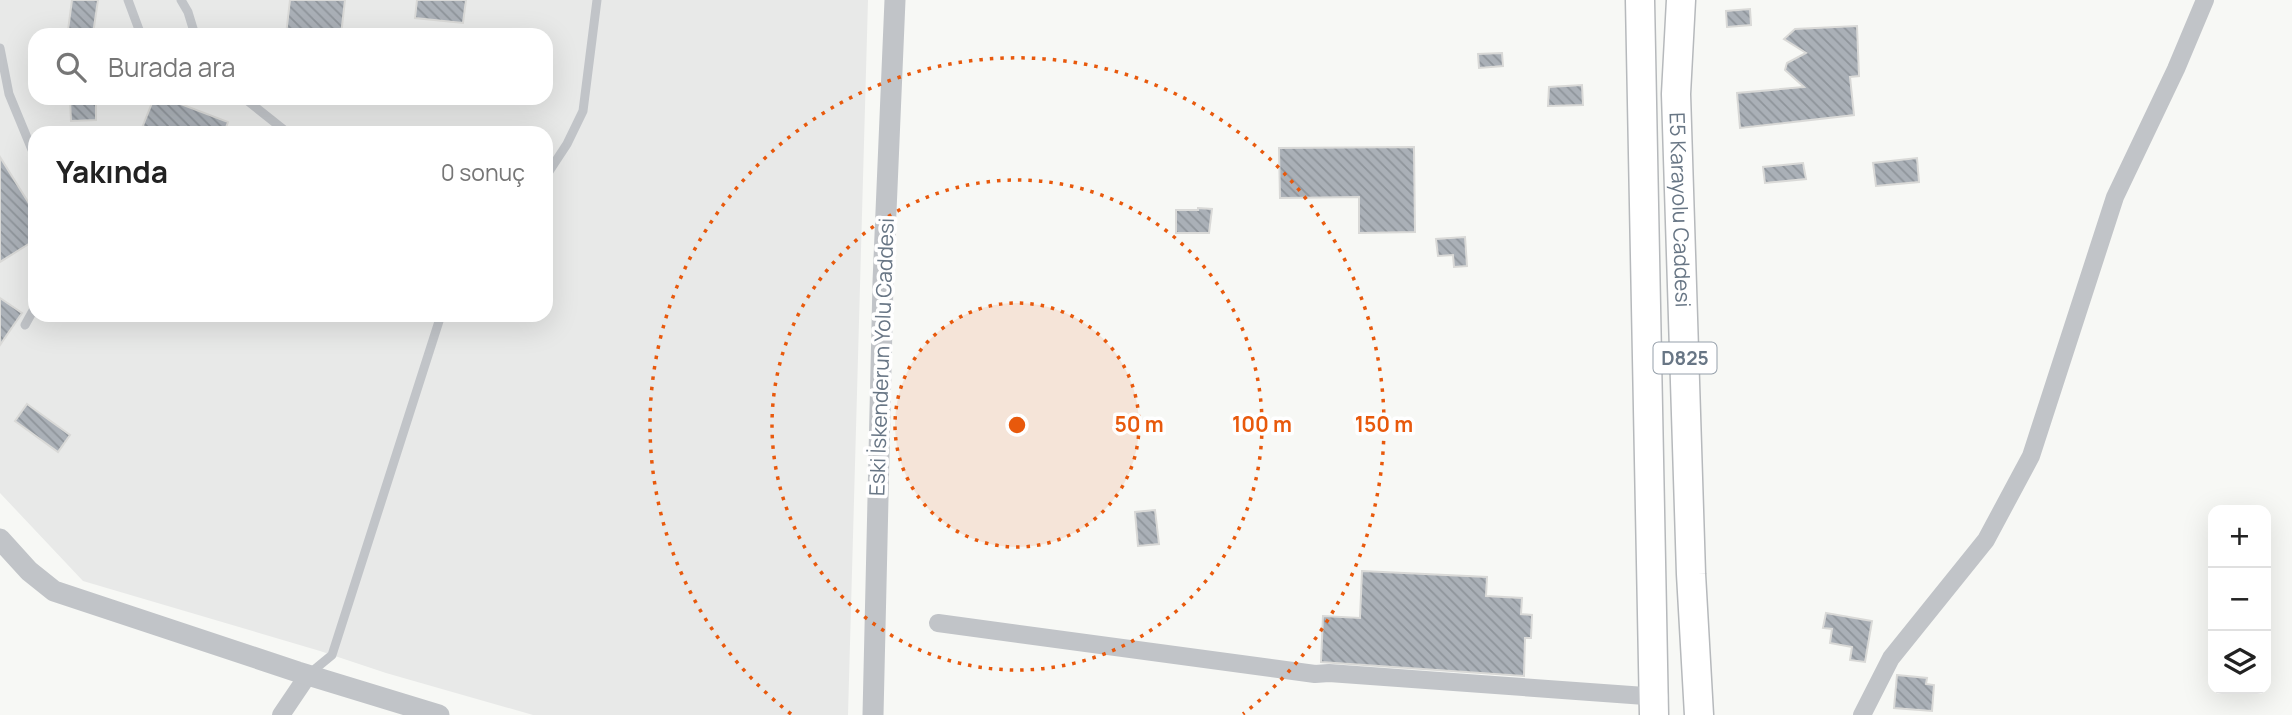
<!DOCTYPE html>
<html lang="tr">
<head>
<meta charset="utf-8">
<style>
	:root { --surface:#fff; --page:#f6f6f6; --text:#222; --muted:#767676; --line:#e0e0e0 }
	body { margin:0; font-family:Manrope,sans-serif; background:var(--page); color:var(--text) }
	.controls { position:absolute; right:21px; bottom:21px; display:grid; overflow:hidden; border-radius:14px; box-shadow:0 7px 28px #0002 }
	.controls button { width:63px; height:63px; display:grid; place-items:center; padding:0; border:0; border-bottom:2px solid var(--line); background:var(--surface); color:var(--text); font:35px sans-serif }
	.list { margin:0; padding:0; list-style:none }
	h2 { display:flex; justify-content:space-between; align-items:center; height:91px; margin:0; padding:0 28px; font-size:30px }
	h2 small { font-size:23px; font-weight:400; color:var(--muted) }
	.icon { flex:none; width:38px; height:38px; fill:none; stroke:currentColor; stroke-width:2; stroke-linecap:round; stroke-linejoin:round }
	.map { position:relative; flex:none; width:2292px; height:715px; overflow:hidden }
	.search { position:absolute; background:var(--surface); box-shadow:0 7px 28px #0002; left:28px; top:28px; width:525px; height:77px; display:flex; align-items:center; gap:18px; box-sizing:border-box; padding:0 24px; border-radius:21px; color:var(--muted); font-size:26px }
	.panel { position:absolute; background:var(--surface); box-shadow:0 7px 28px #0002; left:28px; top:126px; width:525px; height:196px; border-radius:21px }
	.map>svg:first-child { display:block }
	.built { fill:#e8e9e8; fill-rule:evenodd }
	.building { fill:url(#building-back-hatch); stroke:#d9d9d7; stroke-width:2 }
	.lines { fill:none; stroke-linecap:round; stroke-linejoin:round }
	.trunk-casing { stroke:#b6b9bc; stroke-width:31 }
	.service { stroke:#c1c4c8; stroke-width:9 }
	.minor { stroke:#c1c4c8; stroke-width:18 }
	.tertiary { stroke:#c1c4c8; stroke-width:21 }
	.trunk { stroke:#fff; stroke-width:28 }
	.ring { fill:none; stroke:#e8590c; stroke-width:3.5; stroke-dasharray:3.5 7 }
	.labels { text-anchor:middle; stroke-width:7; stroke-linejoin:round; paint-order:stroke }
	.shield { fill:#fff; stroke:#959faa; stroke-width:2 }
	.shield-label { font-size:19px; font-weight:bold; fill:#687685 }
	.street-label { font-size:21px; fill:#687685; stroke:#fff }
	.centre { fill:#e8590c; stroke:#fff; stroke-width:3.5 }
	.ring-label { font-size:21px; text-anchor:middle; font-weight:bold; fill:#e8590c; stroke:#fff; stroke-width:7; stroke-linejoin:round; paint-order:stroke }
</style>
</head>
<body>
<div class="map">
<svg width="2292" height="715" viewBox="0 0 2292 715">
	<defs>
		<pattern id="building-back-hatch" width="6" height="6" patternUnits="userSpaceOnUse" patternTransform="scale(1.75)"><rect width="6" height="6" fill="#aab0b7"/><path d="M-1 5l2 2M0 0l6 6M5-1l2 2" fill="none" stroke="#8e949a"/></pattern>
	</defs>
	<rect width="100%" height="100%" fill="#f7f8f5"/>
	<path class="built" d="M0,0H868L848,715H533L386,673L320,651L83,581L0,493ZM35,35H546V98H35ZM35,133H546V315H35Z"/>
	<path class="building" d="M72,0H98L93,34L68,30Z
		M290,0H345L341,35H286Z
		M417,0H466L463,23L415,18Z
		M1750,9L1751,25L1727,27L1726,11Z
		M1857,26L1859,76L1850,77L1854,115L1740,128L1737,93L1804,87L1785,70L1787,63L1806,53L1784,39L1795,29Z
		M1502,53L1503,66L1479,68L1478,54Z
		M1582,85L1583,105L1548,106L1549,87Z
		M96,98V120L71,121L70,99Z
		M154,98H165L228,122L224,133H185L170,127L168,133H140Z
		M1414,147L1415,232L1359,233V197L1280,198L1279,148Z
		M0,157L35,213V240L0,262Z
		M1917,158L1919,182L1876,186L1873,163Z
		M1803,163L1806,179L1765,183L1763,167Z
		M1198,208L1212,209L1209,233H1176V210H1198Z
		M1465,237L1467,266L1454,267L1453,255L1438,256L1436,239Z
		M0,298L22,313L0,345Z
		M27,404L70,435L58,452L15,421Z
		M1155,510L1159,544L1138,546L1135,512Z
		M1362,571L1487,577L1486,596L1522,598L1521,614L1532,615L1531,638H1525L1524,676L1321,662L1323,616L1360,618Z
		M1826,613L1872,621L1865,662L1850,660L1852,647L1830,643L1832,629L1823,628Z
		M1897,675L1927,678L1926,684L1934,685L1932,711L1894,708Z"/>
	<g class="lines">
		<g class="trunk-casing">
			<g id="trunk">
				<path d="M1640,0L1654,715"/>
				<path id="s1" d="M1681,0L1676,94L1691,574L1699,715"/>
			</g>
		</g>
		<path class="service" d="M128,0L141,35
			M181,0L188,12L195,35
			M0,48L9,94L35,157
			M244,98L288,133
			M546,176L567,144L583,111L597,0
			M25,325L35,307
			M309,674L332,655L441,315"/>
		<path class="minor" d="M938,623L1315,674L1329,673L1659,697
			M281,715L308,675
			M1862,715L1891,658L1986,540L2031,456L2115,197L2176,69L2205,0"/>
		<path class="tertiary" d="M0,539L29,571L54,591L298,672L439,715
			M873,715L883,282L895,0"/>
		<use href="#trunk" class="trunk"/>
	</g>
	<circle cx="1017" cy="425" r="122" fill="#e8590c" fill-opacity=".12"/>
	<g class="ring">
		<circle cx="1017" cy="425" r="122"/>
		<circle cx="1017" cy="425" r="245"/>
		<path d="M791 714A367 367 0 1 1 1243 714"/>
	</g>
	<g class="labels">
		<rect class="shield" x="1653.5" y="342.5" width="63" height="31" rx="5"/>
		<g class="shield-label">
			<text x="1685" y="365">D825</text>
		</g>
		<g class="street-label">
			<text dy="7" stroke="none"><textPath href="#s1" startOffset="210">E5 Karayolu Caddesi</textPath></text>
			<text transform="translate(882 357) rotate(-88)" y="7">Eski İskenderun Yolu Caddesi</text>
		</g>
	</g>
	<circle cx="1017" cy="425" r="10" class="centre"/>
	<g class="ring-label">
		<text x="1139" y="432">50 m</text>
		<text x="1262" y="432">100 m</text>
		<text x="1384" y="432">150 m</text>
	</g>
</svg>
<div class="controls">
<button>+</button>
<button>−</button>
<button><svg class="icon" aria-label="layers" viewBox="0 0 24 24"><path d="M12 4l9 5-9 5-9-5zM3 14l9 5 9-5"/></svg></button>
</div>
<div class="search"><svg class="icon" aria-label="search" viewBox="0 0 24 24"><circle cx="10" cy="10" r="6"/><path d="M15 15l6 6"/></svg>Burada ara</div>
<section class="panel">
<h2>Yakında<small>0 sonuç</small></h2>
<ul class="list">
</ul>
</section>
</div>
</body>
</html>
